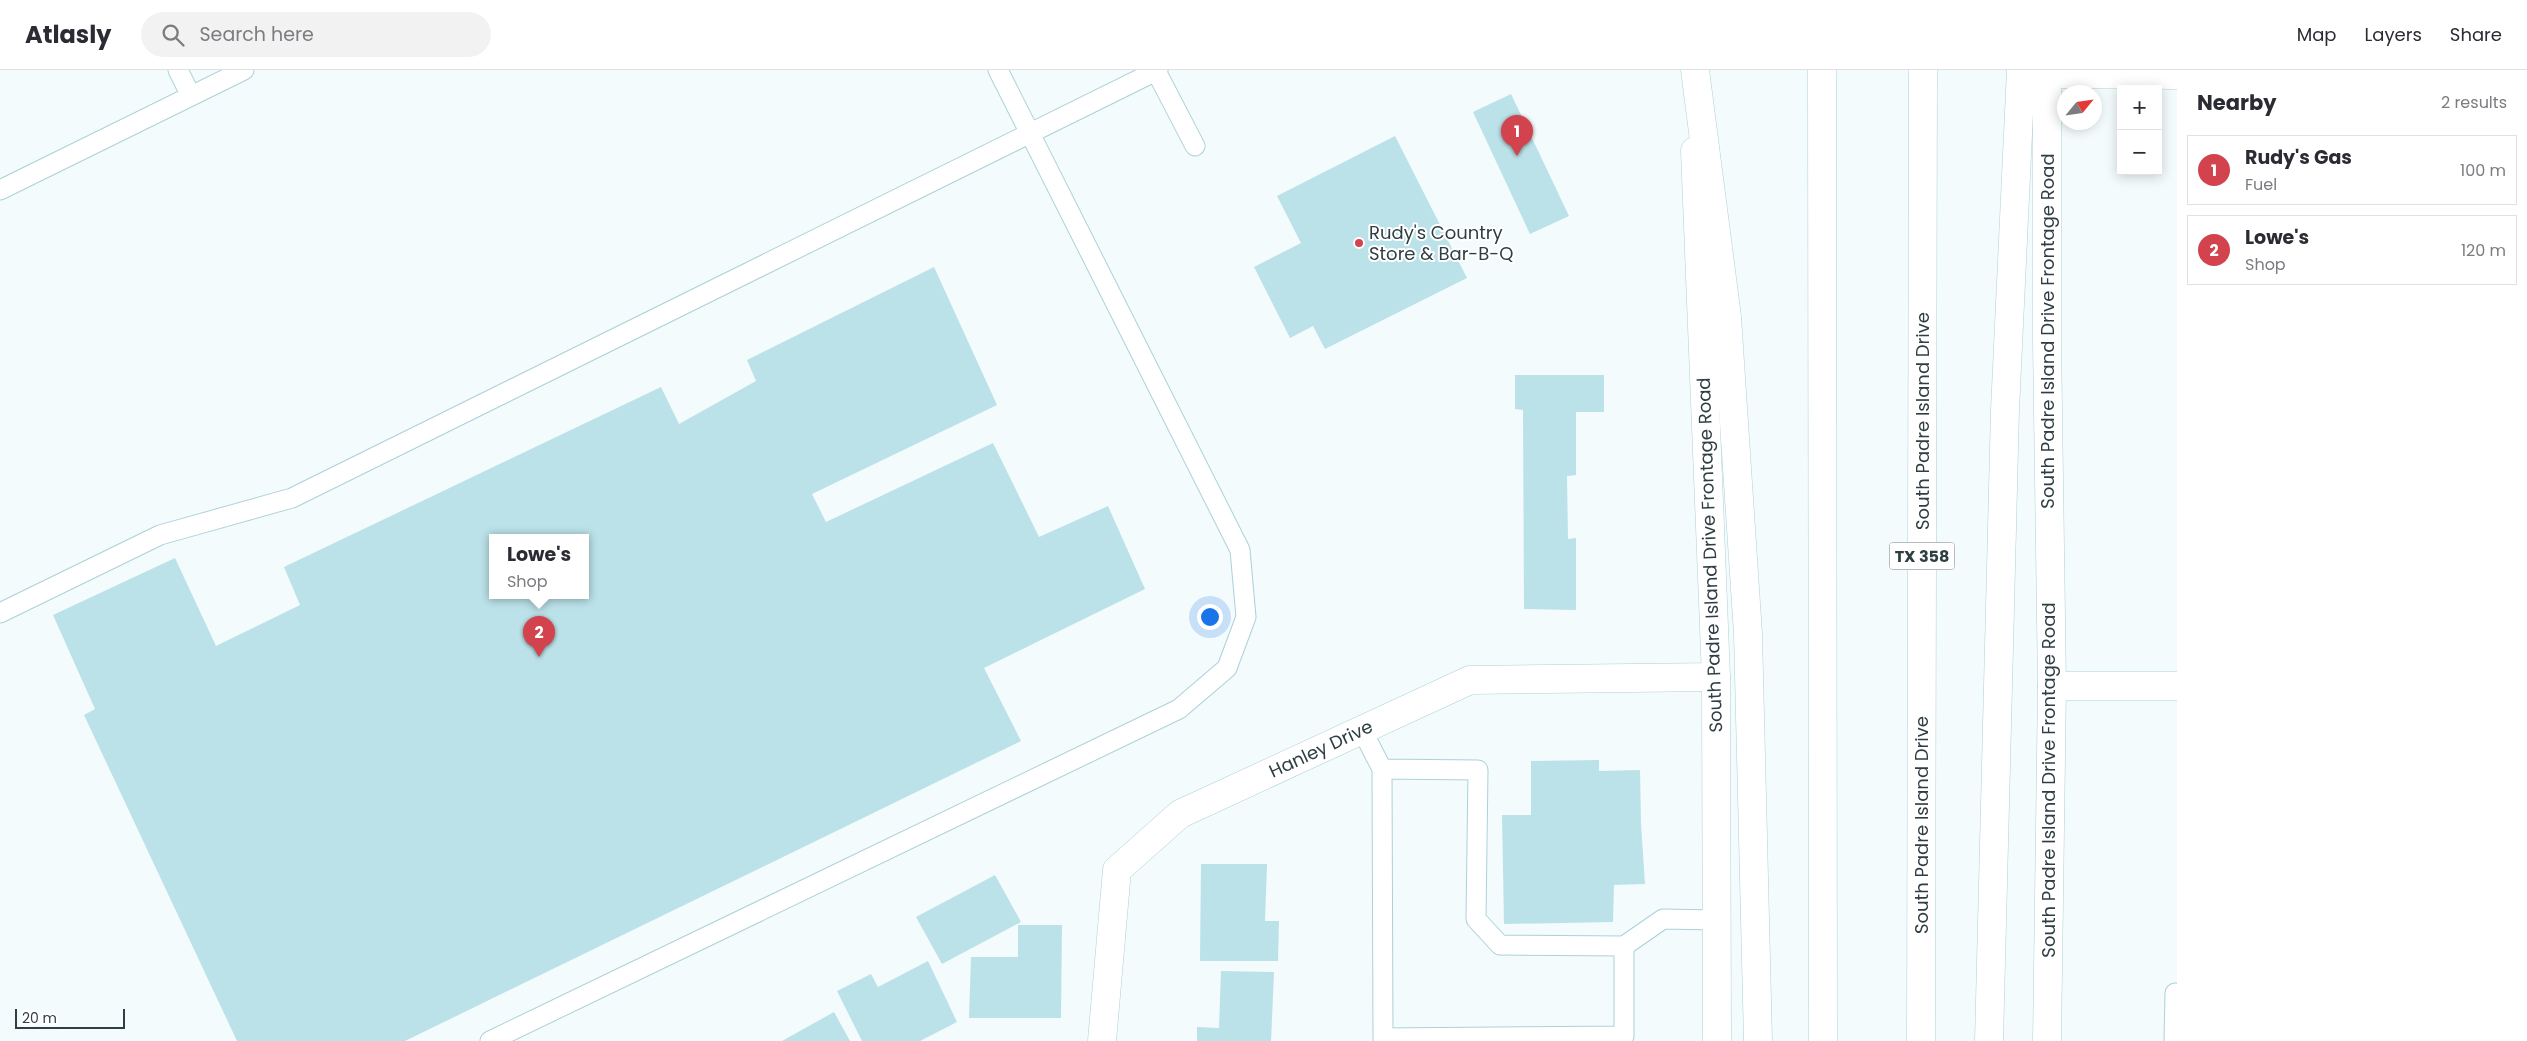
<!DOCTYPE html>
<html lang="en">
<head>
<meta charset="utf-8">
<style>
	:root { --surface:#fff; --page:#f2f2f3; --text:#2b2b33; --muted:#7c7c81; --line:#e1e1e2; --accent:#d3434d }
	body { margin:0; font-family:Poppins,sans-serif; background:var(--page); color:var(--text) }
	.controls { position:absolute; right:15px; top:15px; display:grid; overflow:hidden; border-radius:0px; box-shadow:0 2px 12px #0003 }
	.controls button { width:45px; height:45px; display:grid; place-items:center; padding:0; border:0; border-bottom:1px solid var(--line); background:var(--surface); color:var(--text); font:25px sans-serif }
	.compass { position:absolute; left:2057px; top:15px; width:45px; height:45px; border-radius:50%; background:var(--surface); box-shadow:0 2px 12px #0003; rotate:61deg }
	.scale { position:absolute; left:15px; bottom:12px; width:110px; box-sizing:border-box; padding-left:5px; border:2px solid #2f3e42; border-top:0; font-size:14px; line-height:18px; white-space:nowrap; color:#2f3e42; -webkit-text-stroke:4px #fff; paint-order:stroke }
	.you { position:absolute; left:1209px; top:546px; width:18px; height:18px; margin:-12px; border:4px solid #fff; border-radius:50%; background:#1a73e8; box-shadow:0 0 0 8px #1a73e833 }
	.badge { display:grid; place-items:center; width:32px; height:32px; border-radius:50%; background:var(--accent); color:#fff; font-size:16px; font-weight:700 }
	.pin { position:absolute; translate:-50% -41px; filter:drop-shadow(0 1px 2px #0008) }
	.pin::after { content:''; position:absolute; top:26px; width:18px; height:15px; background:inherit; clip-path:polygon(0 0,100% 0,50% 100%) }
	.popup { position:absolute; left:489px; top:464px; width:100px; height:65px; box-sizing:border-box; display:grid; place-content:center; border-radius:0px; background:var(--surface); filter:drop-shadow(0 1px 4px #0005); font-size:16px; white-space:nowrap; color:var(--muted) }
	.popup b { font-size:19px; color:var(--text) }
	.popup::after { content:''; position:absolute; left:50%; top:100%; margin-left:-10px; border:10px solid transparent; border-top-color:var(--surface) }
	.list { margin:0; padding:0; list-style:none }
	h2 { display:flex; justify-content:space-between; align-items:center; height:65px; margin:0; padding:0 20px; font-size:21px }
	h2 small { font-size:16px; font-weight:400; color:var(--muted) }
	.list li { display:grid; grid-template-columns:32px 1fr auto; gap:15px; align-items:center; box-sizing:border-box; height:70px; margin:0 10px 10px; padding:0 10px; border:1px solid var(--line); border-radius:0px }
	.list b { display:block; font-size:19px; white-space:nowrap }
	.list p { margin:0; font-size:16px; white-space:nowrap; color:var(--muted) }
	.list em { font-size:16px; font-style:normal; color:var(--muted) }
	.icon { flex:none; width:28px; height:28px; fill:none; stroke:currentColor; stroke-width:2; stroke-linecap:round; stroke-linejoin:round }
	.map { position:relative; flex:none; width:2177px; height:971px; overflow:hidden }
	header { display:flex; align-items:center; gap:30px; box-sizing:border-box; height:70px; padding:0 25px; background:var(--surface); border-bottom:1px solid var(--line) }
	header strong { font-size:24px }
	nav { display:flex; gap:28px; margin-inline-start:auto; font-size:18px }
	.search { width:350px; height:45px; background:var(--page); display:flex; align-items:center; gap:12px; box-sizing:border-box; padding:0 18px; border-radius:28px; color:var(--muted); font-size:19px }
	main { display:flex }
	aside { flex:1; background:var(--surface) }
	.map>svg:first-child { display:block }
	.building { fill:#bbe1e9; fill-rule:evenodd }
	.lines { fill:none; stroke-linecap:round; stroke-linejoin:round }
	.service-casing { stroke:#acd1d9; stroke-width:21 }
	.minor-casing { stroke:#acd1d9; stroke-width:29 }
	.secondary-casing { stroke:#acd1d9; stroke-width:29 }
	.motorway-casing { stroke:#acd1d9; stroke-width:29 }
	.service { stroke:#fff; stroke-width:19 }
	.minor { stroke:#fff; stroke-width:28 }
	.secondary { stroke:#fff; stroke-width:28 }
	.motorway { stroke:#fff; stroke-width:28 }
	.poi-dot { fill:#d3434d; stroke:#fff; stroke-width:2 }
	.labels { text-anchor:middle; stroke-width:4; stroke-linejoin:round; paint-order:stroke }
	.shield { fill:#fff; stroke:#6d787b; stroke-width:1 }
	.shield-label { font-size:16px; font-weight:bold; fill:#2f3e42 }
	.poi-label { font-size:18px; fill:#2f3e42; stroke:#fff; text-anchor:start }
	.street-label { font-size:18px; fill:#2f3e42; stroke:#fff }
</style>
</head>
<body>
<header>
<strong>Atlasly</strong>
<div class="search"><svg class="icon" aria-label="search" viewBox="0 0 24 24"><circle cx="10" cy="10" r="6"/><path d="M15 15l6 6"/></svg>Search here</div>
<nav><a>Map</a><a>Layers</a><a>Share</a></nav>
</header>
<main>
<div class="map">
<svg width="2177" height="971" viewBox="0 0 2177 971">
	<rect width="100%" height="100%" fill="#f3fbfc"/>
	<path class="building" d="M1511,24L1569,146L1530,164L1473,42Z
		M1395,66L1467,208L1325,279L1313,256L1290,268L1254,197L1301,173L1277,126Z
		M934,197L997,335L812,424L826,452L993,373L1039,467L1108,436L1145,519L984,598L1021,671L405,971H237L84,645L95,639L53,545L175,488L216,576L300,535L284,497L661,317L679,354L756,311L747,290ZM493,468H585V526H493Z
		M1515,305H1604V342H1576V405L1567,406L1568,469L1576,468V540L1524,539L1523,340L1515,339Z
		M1599,690V701L1640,700L1641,754L1645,814L1614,815L1613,852L1504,854L1502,745H1531V691Z
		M1201,794H1267L1265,851H1279L1278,891H1200Z
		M995,805L1021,852L942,894L916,847Z
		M1018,855H1062L1061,948H969L971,887H1018Z
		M928,891L957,952L920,971H862L837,921L871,904L878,917Z
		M1221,901L1274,902L1271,971H1197V957L1219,958Z
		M834,942L850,971H782Z"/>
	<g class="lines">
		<g class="service-casing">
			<path id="service" d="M178,0L191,26
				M1156,1L1195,76
				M0,120L244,0
				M0,543L160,465L292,428L1158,0
				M1362,660L1382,699L1383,968L1624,966V876L1500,875L1476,849L1478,700L1382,699
				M1624,876L1663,849L1717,850
				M490,971L1179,639L1227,598L1246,547L1240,480L998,0
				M2174,971L2175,923"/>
		</g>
		<g class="minor-casing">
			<path id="minor" d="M2047,4L2177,5
				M2052,616H2177
				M1102,971L1117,800L1180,744L1470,610L1716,607"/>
		</g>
		<g class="secondary-casing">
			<path id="secondary" d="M2047,0V271L2052,616L2047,971
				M1695,81L1716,607L1717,971"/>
		</g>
		<g class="motorway-casing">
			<path id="motorway" d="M1695,0L1727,247L1748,564L1758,971
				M1822,0L1823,971
				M1921,971L1923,0
				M1989,971L2005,340L2021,0"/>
		</g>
		<use href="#service" class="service"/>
		<use href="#minor" class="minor"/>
		<use href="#secondary" class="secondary"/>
		<use href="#motorway" class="motorway"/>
	</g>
	<circle class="poi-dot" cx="1359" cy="173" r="5"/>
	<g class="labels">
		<rect class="shield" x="1889.5" y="472.5" width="65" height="27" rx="4"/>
		<g class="shield-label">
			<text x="1922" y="492">TX 358</text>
		</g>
		<g class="poi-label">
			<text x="1369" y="169">Rudy's Country<tspan x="1369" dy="21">Store &amp; Bar-B-Q</tspan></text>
		</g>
		<g class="street-label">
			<text transform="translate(2048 261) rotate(-90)" y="6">South Padre Island Drive Frontage Road</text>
			<text transform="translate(1923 351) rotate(-90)" y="6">South Padre Island Drive</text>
			<text transform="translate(1710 485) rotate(-92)" y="6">South Padre Island Drive Frontage Road</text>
			<text transform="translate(1321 679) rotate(-25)" y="6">Hanley Drive</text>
			<text transform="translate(2049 710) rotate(-90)" y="6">South Padre Island Drive Frontage Road</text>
			<text transform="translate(1922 755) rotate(-90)" y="6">South Padre Island Drive</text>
		</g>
	</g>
</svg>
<div class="controls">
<button>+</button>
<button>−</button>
</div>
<svg class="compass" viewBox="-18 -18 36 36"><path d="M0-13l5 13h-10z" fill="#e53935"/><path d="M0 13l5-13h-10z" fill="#7c7c81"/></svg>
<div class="scale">20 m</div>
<div class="you"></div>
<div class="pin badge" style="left:1517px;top:86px">1</div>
<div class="pin badge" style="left:539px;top:587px">2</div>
<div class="popup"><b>Lowe's</b>Shop</div>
</div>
<aside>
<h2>Nearby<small>2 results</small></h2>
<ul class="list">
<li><span class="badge">1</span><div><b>Rudy's Gas</b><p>Fuel</p></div><em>100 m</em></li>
<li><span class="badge">2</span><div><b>Lowe's</b><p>Shop</p></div><em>120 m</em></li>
</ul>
</aside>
</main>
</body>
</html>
